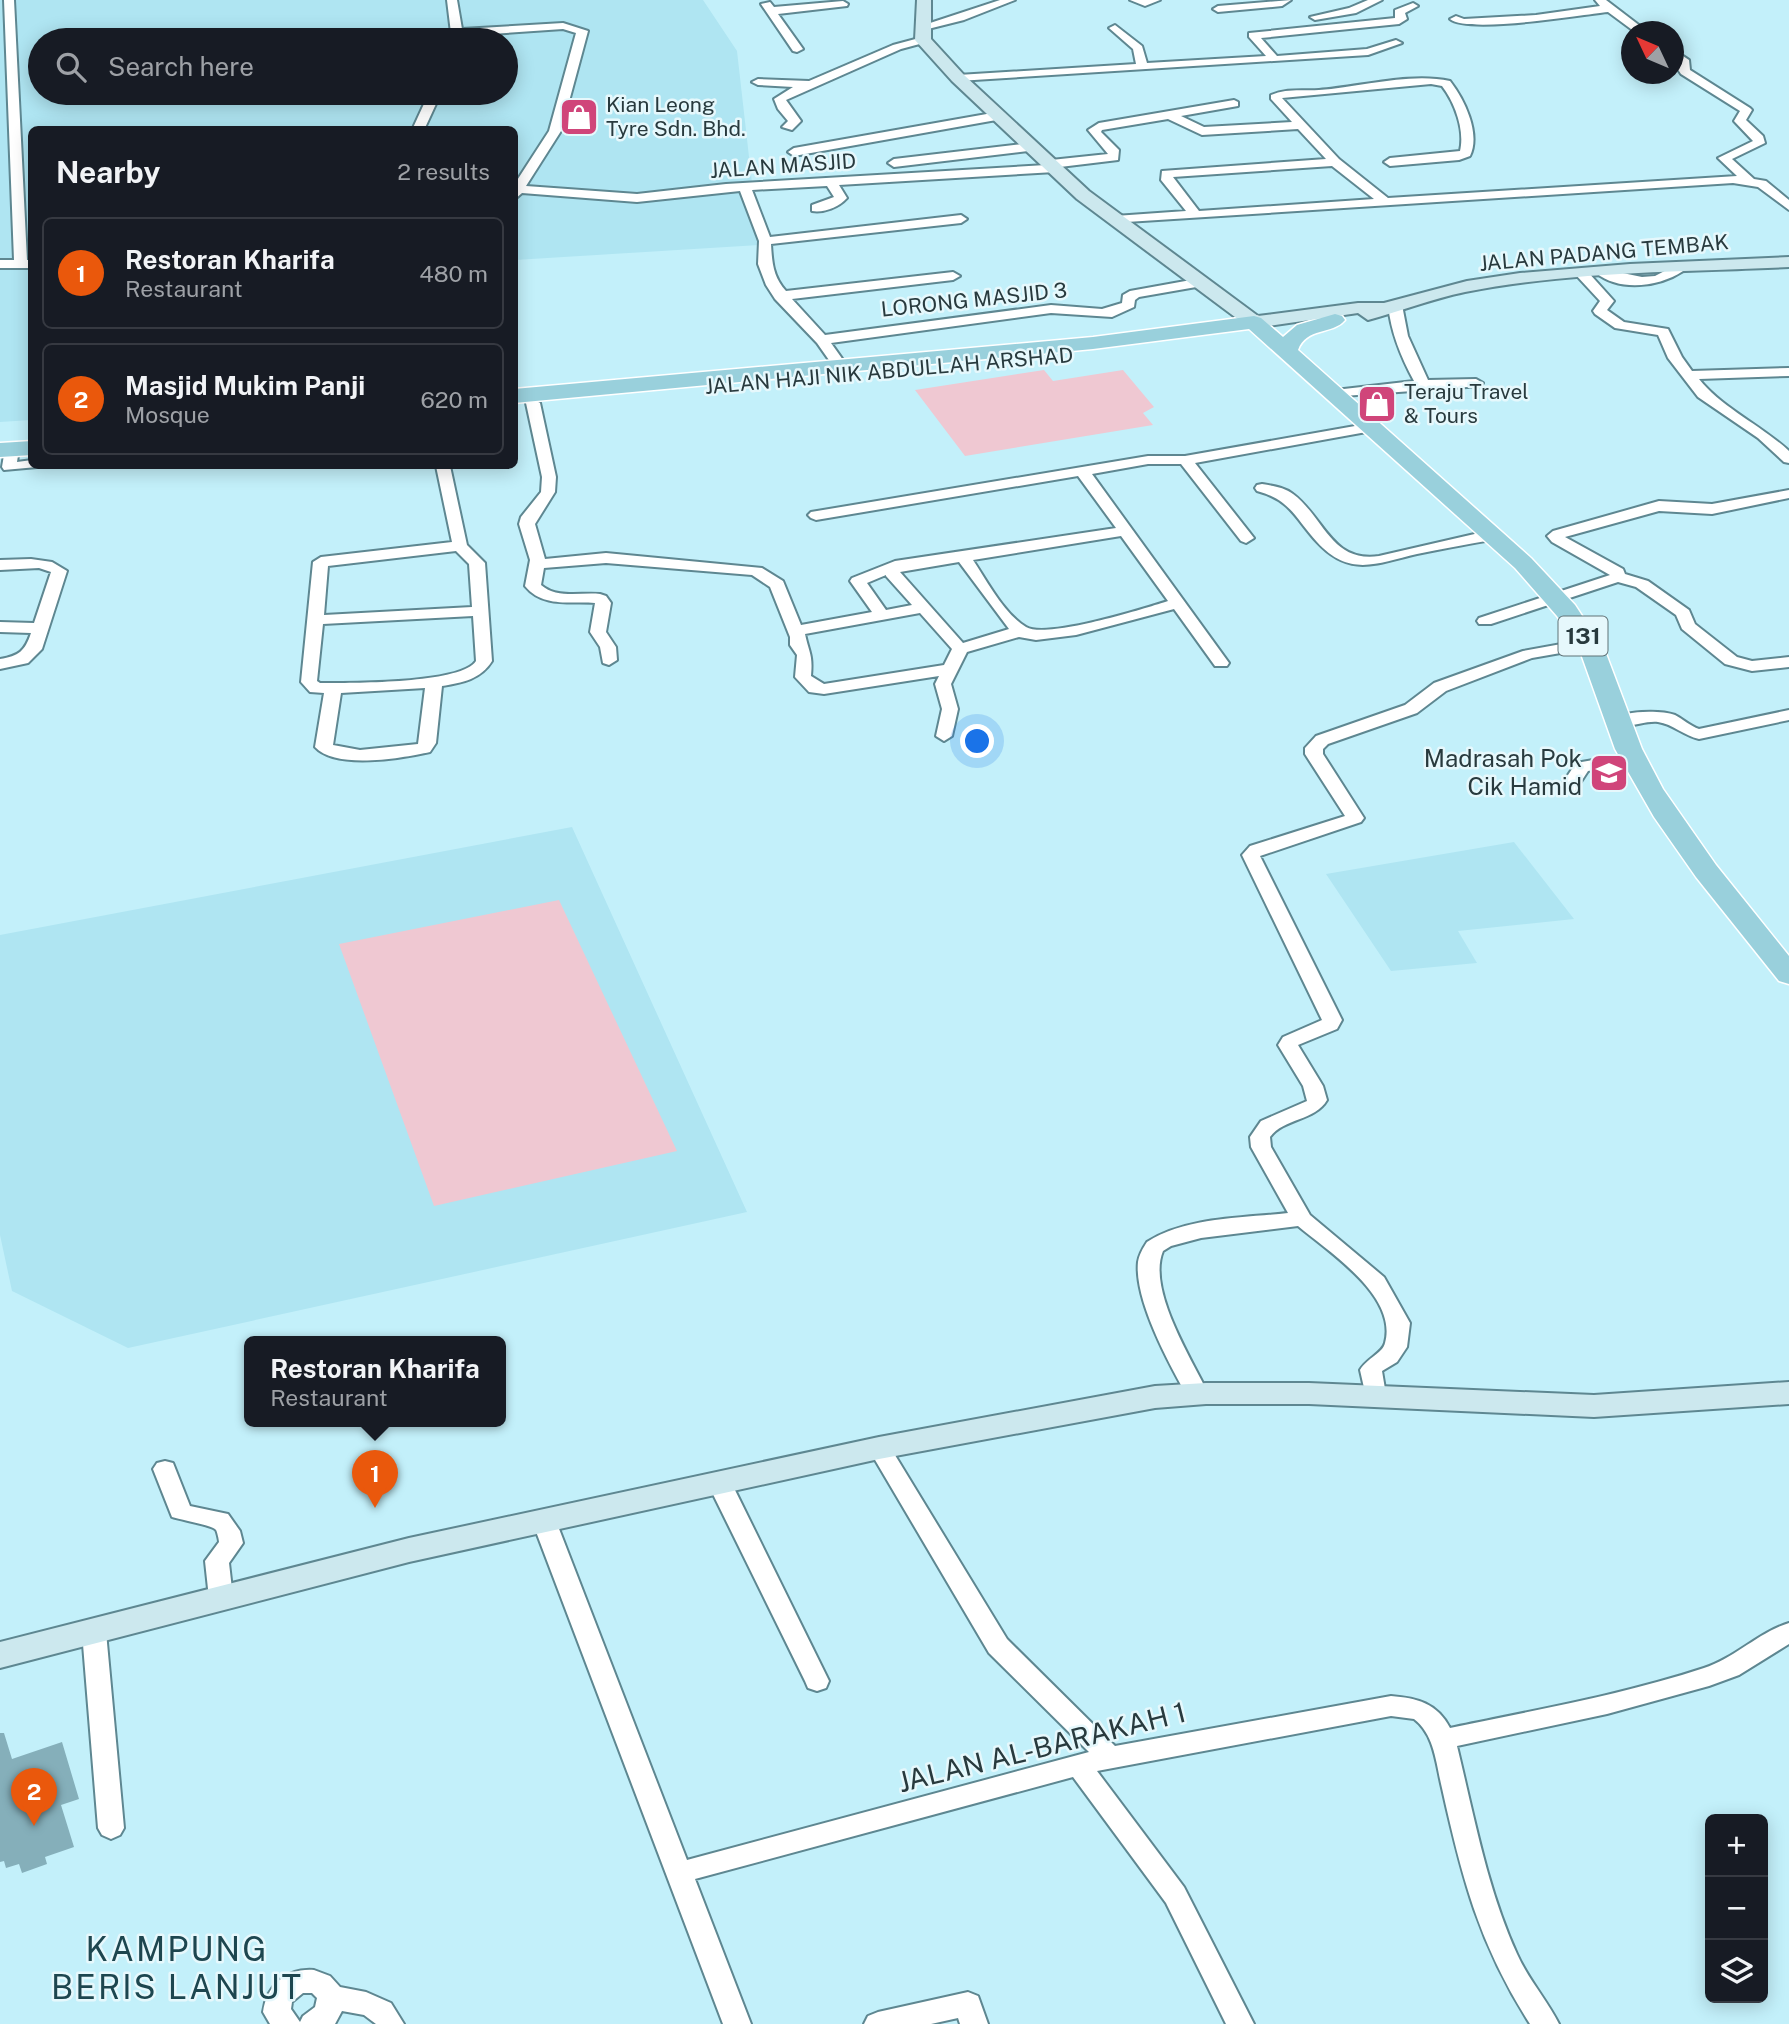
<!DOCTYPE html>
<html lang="en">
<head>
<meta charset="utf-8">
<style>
	:root { --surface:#171b24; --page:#20242c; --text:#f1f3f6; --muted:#9ea1a6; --line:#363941; --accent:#ea580c }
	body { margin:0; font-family:"Public Sans",sans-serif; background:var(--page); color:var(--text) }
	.controls { position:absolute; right:21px; bottom:21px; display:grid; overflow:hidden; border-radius:10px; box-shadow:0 4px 18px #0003 }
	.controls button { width:63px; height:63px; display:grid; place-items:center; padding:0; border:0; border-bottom:2px solid var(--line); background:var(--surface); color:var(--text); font:35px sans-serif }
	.compass { position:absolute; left:1621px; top:21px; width:63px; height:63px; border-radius:50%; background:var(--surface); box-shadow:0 4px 18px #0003; rotate:314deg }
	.you { position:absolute; left:978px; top:742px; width:24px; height:24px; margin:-18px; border:5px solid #fff; border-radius:50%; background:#1a73e8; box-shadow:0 0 0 10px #1a73e833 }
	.badge { display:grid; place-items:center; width:46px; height:46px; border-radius:50%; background:var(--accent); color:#fff; font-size:23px; font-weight:700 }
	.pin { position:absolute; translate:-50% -58px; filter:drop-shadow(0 2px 4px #0008) }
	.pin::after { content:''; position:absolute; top:37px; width:24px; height:21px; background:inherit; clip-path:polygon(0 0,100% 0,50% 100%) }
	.popup { position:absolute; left:244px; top:1336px; width:262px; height:91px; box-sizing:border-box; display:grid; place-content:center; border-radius:10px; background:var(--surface); filter:drop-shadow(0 2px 5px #0005); font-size:23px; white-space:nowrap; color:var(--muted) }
	.popup b { font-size:26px; color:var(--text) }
	.popup::after { content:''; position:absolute; left:50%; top:100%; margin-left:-14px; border:14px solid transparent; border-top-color:var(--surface) }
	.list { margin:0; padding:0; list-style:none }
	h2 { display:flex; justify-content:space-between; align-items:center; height:91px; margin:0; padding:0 28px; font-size:30px }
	h2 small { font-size:23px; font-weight:400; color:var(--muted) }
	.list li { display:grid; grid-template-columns:46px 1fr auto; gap:21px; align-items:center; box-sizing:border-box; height:112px; margin:0 14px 14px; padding:0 14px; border:2px solid var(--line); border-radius:10px }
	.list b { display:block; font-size:26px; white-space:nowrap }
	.list p { margin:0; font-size:23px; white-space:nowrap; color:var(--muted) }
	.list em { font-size:23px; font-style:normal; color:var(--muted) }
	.icon { flex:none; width:38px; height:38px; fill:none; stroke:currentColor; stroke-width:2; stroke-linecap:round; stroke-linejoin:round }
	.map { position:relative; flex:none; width:1789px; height:2024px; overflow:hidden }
	.search { position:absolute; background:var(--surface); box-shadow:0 4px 18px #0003; left:28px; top:28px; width:490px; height:77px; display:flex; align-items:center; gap:18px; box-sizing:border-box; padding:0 24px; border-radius:38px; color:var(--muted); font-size:26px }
	.panel { position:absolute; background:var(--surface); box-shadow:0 4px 18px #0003; left:28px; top:126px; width:490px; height:343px; border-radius:10px }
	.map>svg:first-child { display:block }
	.built { fill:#afe5f2; fill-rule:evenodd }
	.green { fill:#efc8d2 }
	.building { fill:#85afba }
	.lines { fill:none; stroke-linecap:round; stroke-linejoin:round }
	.street-casing { stroke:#5e8791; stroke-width:4 }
	.secondary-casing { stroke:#5e8791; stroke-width:4 }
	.primary-casing { stroke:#fff; stroke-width:3 }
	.street { fill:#fff; fill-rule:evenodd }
	.secondary { fill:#cce8ee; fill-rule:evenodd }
	.primary { fill:#99d0dc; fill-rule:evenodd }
	.labels { text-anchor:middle; stroke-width:5; stroke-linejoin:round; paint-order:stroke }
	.far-poi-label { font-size:21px; fill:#283a3e; stroke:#e6f8fc; text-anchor:start }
	.far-street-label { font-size:21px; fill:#283a3e; stroke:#e6f8fc }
	.shield { fill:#e6f8fc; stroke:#617377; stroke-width:2 }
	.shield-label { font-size:23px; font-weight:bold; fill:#283a3e }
	.poi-label { font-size:24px; fill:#283a3e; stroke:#e6f8fc; text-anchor:end }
	.near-street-label { font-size:28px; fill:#283a3e; stroke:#e6f8fc }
	.near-quarter-label { font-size:33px; letter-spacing:2px; fill:#1d464f; stroke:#e6f8fc }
</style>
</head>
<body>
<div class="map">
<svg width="1789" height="2024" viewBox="0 0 1789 2024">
	<rect width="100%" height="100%" fill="#c3f0fa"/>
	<path class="built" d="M0,0H703L737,51L759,245L515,260L514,130H32L31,420L0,422ZM40,40H506V93H40Z
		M572,827L747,1212L128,1348L12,1291L0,1235V935Z
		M1514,842L1574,919L1458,931L1477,963L1391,971L1326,874Z"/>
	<path class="green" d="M1044,370L1053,381L1123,370L1154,407L1143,413L1153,425L965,456L915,390Z
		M559,900L677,1151L434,1206L339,944Z"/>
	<path class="building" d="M0,1733H4L12,1759L62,1742L79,1799L61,1805L74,1847L45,1857L47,1864L22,1873L19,1864L6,1868L4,1861L0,1862Z"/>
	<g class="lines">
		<g class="street-casing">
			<path id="street" d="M4,0H14L27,260H32V268H0V260H14Z
				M447,0H457L462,29L563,23L588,31L561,131L526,186L637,194L726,184L1046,165L1051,160L1108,154L1088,130L1099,123L1234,100L1238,102V106L1181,116L1204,127L1292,122L1271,99V95C1286,88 1303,91 1319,90C1360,87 1411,72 1450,81C1464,99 1481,133 1470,156L1459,160L1390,166L1384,162L1390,158L1460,151C1465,130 1455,103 1442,86L1431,84L1282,98L1339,159L1388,198L1737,176L1718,158L1753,141L1734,121L1740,111L1681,74L1677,68L1679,63L1674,58V50L1689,60L1690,70L1750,108L1752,110L1746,120L1763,136L1765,143L1732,159L1754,179L1766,181L1789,200V210L1758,187L1733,183L1111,223V217L1115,216L1186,211L1161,180L1162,171L1326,159L1298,129L1202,135L1168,119L1102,130L1101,132L1119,150L1118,160L1060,167L1059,171L1055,172L839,185L847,198C839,207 824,213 812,211V205L834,197L827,186L752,190L770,237L961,215L967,219L961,223L771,244C772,262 773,277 786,291L953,272L960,276L953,280L792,299L825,335L1051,305L1102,309L1122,303L1123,295L1130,291L1202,278L1209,282L1202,286L1139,297L1135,300L1134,307L1112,317L1051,313L831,343L848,367L841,371L836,370L817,343L775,299L766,285L758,264L759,241L740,191L637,202L522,193L514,200V185L549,131L576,33L563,29L462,36L460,40H450L451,33ZM1332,166L1374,199L1199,211L1173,177Z
				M1000,0H1015L964,20L924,30L918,27Z
				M1130,0H1160L1145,6Z
				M1291,0L1282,6L1218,12L1213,9L1218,6Z
				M1368,0H1382L1356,13L1315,20L1310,17L1349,8Z
				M1595,0H1606L1648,32H1635L1608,12C1580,15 1468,34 1450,19L1456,16L1464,19L1536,15L1600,6Z
				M843,1L848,4L847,6L778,14L803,49L797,52L793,51L761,4L770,2L774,7Z
				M1413,3L1418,6L1405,13L1407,19L1399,24L1261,38L1277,56L1367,49L1396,40L1402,43L1368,55L958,81L952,78L958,75L1136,64L1133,49L1109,28L1115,25L1142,46L1147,63L1266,56L1249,37V33L1395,18V10Z
				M923,37L927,38V42L901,49L786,100L801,121L792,130L782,127L788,121L778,109L774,99L793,87L758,85L752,82L758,79L809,81L893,45Z
				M429,93H441L424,130H412Z
				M998,112L1002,113V119L794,156L788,152L794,148Z
				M1032,143L1036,144V150L894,167L888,163L894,159Z
				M1678,264L1683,265V271C1659,287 1620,292 1596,273L1603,269L1642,277L1655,276Z
				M1582,270L1587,271L1614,301L1607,310L1624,322L1668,329L1682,357L1692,371L1789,368V376L1699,379C1722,408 1761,425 1789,451V463L1784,462L1758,438L1698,397L1668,358L1658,335L1615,328L1595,314L1593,311L1600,301L1575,274Z
				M1395,301L1402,305L1408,336L1428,380L1476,379L1483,383L1481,386L1330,397V391L1335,390L1414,381C1401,357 1391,333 1388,305Z
				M533,399L540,403L556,477L555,492L535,524L545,559L606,553L762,568L783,581L801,625L872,612L850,581L852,578L895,561L1116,528L1078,476L816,520L811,518L808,515L811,512L1148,456H1185L1372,423L1379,427L1372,431L1195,463L1254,538L1246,543L1241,541L1181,464H1148L1092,474L1229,663L1227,666H1215L1174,609L1076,635L1036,640L1019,637L967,652L951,684L958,709L952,736L944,741L936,736L942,709L935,684L939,676L824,694L809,692L795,677L797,655L790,645V637L770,587L752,575L606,563L544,568L541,585C557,599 581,592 600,594L606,596L611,603L606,632L616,647L617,660L609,665L603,663L600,647L590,632L595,603C570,601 543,608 525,586L530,560L519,524L521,517L541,492L542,477L526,403ZM1121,536L1168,601C1143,609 1047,639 1026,627C1004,614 987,581 973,560ZM959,562L1009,629L963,643L900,572ZM886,575V576L912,605L886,610L867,583ZM920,613L952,649L944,665L824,684L811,676C813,654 809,653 805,634Z
				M12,445L19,449L17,462L32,460V466L37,467L4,470L2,467L5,449Z
				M436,466H450L467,545L485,563L492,661C481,679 462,683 442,686L436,743L430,752C403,758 336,770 315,747L324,693L310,692L301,682L313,562L321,557L452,542ZM456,551L469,564L472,607L324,615L328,566ZM473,616L476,661C461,684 349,683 320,683L317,681L323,624ZM425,688L418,744L360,750L333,745L341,693Z
				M1262,484C1273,486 1284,487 1293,494C1324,517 1331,563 1379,556L1492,530L1500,535L1492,540C1467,544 1442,549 1417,554C1377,563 1350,578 1317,542C1295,518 1291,500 1257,491L1255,488L1257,485Z
				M1789,490V498L1712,514L1659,511L1565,537L1623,569L1625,574L1648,581L1689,610L1695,624L1737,657L1752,661L1789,657V667L1752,671L1725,664L1682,629L1676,615L1636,587L1618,582L1491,624H1479L1477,621L1479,618L1610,575L1552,542L1547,536L1553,531L1659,501L1712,504Z
				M31,559L52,562L67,571L42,649L28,663L0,669V659C19,656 25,651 31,633L0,632V622L34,623L51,572L39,568L0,570V560Z
				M1589,639L1597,644L1595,647L1532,658L1446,691L1417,713L1328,744L1323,749V754L1364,818L1361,822L1260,856L1342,1020L1337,1029L1298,1045L1323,1086L1327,1100C1315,1121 1284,1118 1270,1137L1271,1147L1310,1215L1384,1277L1410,1323L1407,1347L1397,1362L1382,1371L1386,1395L1383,1401L1375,1403L1367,1401L1360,1370C1367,1358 1383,1353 1385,1343C1398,1296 1329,1252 1298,1226L1201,1238L1171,1246L1163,1251C1147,1289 1191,1358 1208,1393L1205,1399L1197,1401L1189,1399C1170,1366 1134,1300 1138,1262C1139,1255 1143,1248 1147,1242C1186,1217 1243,1218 1288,1213L1251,1147L1250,1137L1261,1121L1307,1101L1303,1086L1278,1045L1283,1037L1322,1020L1242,855L1250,846L1345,816L1305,754V748L1316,736L1405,705L1434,683L1523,651Z
				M1789,710V720L1699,739C1684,736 1673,724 1658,722C1644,720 1621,732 1611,721C1621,710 1661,710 1675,715C1683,719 1690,726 1699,729Z
				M1633,753L1642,758L1639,762L1588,771L1575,791H1563L1560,787L1576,763Z
				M879,1440L887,1442L1007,1639L1115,1746L1391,1696C1417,1698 1437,1703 1450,1728C1535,1710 1622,1695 1704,1668C1735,1658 1759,1632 1789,1623V1644L1739,1675L1709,1686L1607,1714L1457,1746C1474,1816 1487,1888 1517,1954C1528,1979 1547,2000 1559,2024H1530C1479,1944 1462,1878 1442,1788C1436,1764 1435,1735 1414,1719L1391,1716L1097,1771L1184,1887L1254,2024H1226L1166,1903L1073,1777L695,1879L751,2024H723L532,1521L536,1515L544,1512L552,1515L556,1521L687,1860L1089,1752L989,1653L868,1448L871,1442Z
				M165,1461L173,1463L190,1506L228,1514L240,1531L243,1543L229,1563L233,1598L230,1604L221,1607L212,1604L209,1598L205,1561L219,1542C219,1540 217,1531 216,1530C213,1525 180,1520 172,1517L153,1469L157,1463Z
				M719,1474L727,1476L731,1482L829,1681L826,1688L817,1691L808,1688L805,1681L707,1482L711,1476Z
				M94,1623L103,1625L106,1632L124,1828L120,1835L111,1839L102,1835L98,1828L82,1632L85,1625Z
				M314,1970L330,1976L340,1987L366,1992L391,2003L404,2024H376L364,2015L342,2011L335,2024H270L263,2012C267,1985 286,1968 314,1970ZM303,1993H312L317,1998L315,2007L303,2016L300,2022L291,2009L292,2002Z
				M968,1992L978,1996L988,2024H960L958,2018L931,2024H864L868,2016L878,2012Z"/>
		</g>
		<g class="secondary-casing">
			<path id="secondary" d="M917,0H931V39L964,75L1089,191L1258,316L1358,303H1384L1467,281L1520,273L1630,264L1789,257V267C1682,272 1571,271 1465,292C1432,299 1401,311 1368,320L1358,313L1254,328L1247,326L1077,199L952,81L915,40Z
				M1789,1382V1404L1594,1417L1309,1404H1206L1155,1408L879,1459L409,1562L0,1668V1642L409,1538L879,1437L1155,1386L1206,1383H1309L1594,1395Z"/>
		</g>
		<g class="primary-casing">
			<path id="primary" d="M1335,314L1342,316L1345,320C1333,335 1306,327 1298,350L1531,558L1575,605L1605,651L1642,749L1663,789L1716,865L1789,956V984L1779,981L1696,877L1654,817L1615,749L1580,651L1557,616L1515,568L1249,329L1093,349L514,403V389L1093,337L1254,316L1261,318L1283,337L1297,325Z
				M32,441V455L0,457V443Z"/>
		</g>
		<use href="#street" class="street"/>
		<use href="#secondary" class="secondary"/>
		<use href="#primary" class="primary"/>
	</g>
	<defs>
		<g id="shop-square" transform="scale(2.0125)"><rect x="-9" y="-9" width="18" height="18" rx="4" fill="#d0457a" stroke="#e6f8fc"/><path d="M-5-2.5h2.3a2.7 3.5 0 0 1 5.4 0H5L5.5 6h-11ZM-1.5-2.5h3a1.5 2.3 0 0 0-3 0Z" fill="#fff"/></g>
		<g id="school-square" transform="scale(2.0125)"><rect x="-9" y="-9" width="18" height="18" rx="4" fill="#d0457a" stroke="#e6f8fc"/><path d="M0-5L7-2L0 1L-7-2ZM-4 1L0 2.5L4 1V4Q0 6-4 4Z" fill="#fff"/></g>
	</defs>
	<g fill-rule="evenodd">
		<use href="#shop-square" x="579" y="117"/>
		<use href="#shop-square" x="1377" y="404"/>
		<use href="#school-square" x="1609" y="773"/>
	</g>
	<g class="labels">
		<g class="far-poi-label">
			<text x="606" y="112">Kian Leong<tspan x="606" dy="24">Tyre Sdn. Bhd.</tspan></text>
			<text x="1404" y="399">Teraju Travel<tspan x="1404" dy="24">&amp; Tours</tspan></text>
		</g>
		<g class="far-street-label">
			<text transform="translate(783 166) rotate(-4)" y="7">JALAN MASJID</text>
			<text transform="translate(1604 253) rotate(-5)" y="7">JALAN PADANG TEMBAK</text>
			<text transform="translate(974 300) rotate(-6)" y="7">LORONG MASJID 3</text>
			<text transform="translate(889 371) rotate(-5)" y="7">JALAN HAJI NIK ABDULLAH ARSHAD</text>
		</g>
		<rect class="shield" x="1558.5" y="616.5" width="49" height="39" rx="5"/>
		<g class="shield-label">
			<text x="1583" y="644">131</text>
		</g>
		<g class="poi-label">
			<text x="1582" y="767">Madrasah Pok<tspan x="1582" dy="28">Cik Hamid</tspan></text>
		</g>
		<g class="near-street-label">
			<text transform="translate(1042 1747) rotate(-14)" y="10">JALAN AL-BARAKAH 1</text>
		</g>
		<g class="near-quarter-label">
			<text x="177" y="1961">KAMPUNG<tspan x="177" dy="38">BERIS LANJUT</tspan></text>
		</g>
	</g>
</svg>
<div class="controls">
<button>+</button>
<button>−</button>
<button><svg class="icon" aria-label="layers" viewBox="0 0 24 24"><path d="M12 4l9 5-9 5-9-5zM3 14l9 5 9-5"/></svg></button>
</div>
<svg class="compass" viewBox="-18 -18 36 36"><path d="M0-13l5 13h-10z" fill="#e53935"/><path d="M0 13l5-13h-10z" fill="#9ea1a6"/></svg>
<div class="you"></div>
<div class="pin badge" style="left:375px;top:1508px">1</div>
<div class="popup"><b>Restoran Kharifa</b>Restaurant</div>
<div class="pin badge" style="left:34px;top:1826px">2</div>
<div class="search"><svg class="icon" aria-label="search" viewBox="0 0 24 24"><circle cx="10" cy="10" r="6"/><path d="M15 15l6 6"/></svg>Search here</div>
<section class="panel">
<h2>Nearby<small>2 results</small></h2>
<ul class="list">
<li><span class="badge">1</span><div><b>Restoran Kharifa</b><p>Restaurant</p></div><em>480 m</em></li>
<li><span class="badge">2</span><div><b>Masjid Mukim Panji</b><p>Mosque</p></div><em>620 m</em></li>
</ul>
</section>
</div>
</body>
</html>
